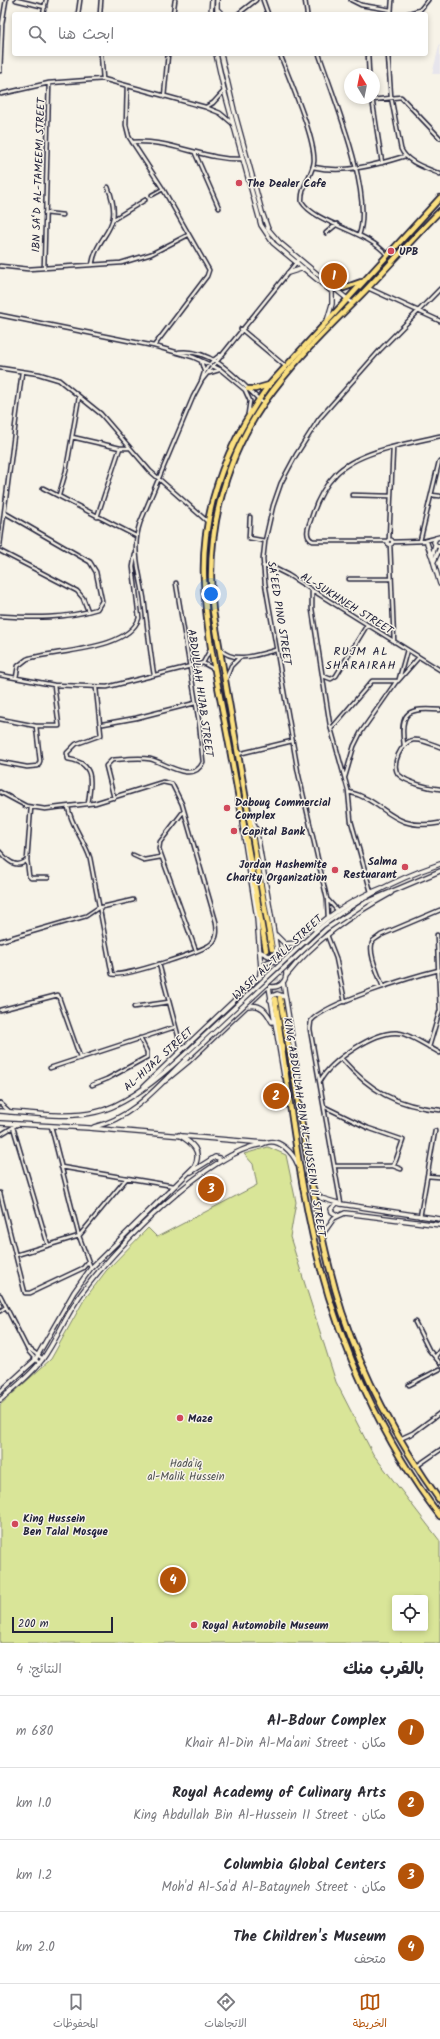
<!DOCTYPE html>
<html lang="ar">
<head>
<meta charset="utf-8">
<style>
	:root { --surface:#fff; --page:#f7f7f7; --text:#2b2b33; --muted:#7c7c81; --line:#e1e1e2; --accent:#b45309 }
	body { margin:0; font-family:Kalam,"Playpen Sans Arabic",sans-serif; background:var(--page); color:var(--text); direction:rtl }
	.controls { position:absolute; right:12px; bottom:12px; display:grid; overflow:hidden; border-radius:4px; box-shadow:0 2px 6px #0003 }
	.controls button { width:36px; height:36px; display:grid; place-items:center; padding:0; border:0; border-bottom:1px solid var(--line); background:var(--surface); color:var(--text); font:20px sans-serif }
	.compass { position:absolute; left:344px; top:68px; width:36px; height:36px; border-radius:50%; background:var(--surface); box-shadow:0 2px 6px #0003; rotate:350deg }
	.scale { position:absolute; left:12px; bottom:10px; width:101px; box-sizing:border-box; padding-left:4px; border:2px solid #22223b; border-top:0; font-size:11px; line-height:14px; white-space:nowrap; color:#22223b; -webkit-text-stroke:3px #f7f3e8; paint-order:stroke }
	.you { position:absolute; left:211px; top:594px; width:14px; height:14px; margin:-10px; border:3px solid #fff; border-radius:50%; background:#1a73e8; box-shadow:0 0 0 6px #1a73e833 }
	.badge { display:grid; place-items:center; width:26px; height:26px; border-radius:50%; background:var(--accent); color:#fff; font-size:13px; font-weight:700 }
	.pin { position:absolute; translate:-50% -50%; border:2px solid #fff; box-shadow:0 1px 4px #0006 }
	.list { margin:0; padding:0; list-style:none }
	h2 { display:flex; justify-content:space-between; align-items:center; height:52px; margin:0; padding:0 16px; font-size:17px }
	h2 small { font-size:13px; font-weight:400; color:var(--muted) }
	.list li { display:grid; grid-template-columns:26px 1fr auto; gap:12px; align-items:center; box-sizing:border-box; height:72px; padding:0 16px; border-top:1px solid var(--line) }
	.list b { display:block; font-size:15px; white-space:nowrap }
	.list p { margin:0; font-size:13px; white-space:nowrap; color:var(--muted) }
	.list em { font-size:13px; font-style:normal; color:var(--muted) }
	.icon { flex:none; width:22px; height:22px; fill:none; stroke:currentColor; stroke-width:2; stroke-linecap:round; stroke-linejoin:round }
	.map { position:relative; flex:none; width:440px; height:1643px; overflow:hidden; direction:ltr }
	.search { position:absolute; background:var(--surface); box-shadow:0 2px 6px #0003; left:12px; right:12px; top:12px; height:44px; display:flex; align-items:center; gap:10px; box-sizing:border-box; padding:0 14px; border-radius:4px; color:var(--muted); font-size:15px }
	.sheet { height:340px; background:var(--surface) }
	nav { display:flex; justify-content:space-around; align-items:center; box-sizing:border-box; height:56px; border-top:1px solid var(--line); background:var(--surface); font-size:11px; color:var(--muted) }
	nav a { display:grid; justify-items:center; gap:2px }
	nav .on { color:var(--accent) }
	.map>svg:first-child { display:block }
	.built { fill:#e7e5ec }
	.green { fill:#d9e598; stroke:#7e846a; fill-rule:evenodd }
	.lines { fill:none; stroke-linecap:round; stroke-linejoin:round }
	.trunk-tunnel { stroke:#ccc9c5; stroke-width:4.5; stroke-dasharray:4.5 2; stroke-linecap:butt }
	.minor-casing { stroke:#22223b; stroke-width:5.5 }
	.tertiary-casing { stroke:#22223b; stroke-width:6 }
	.secondary-casing { stroke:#22223b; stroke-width:6 }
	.trunk-casing { stroke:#22223b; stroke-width:8 }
	.minor { stroke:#f7f3e8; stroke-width:2.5 }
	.tertiary { stroke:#f7f3e8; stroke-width:3.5 }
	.secondary { stroke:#f7f3e8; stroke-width:3.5 }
	.trunk { stroke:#fbe080; stroke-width:4.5 }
	.secondary-bridge-casing { stroke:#22223b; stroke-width:6; stroke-linecap:butt }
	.secondary-bridge { stroke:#f7f3e8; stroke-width:3.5 }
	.poi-dot { fill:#d1495b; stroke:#f7f3e8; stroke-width:1.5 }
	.labels { text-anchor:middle; stroke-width:3; stroke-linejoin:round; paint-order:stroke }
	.street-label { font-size:11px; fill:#22223b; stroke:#f7f3e8 }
	.poi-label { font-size:11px; font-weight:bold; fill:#22223b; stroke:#f7f3e8; text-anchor:start }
	.park-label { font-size:11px; fill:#505352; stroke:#f7f3e8 }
	.neighbourhood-label { font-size:12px; letter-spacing:1px; fill:#22223b; stroke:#f7f3e8 }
</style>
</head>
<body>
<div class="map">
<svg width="440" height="1643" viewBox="0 0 440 1643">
	<rect width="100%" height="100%" fill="#f7f3e8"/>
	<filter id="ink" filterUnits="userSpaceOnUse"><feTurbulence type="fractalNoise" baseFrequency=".025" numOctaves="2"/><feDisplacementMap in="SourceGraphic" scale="8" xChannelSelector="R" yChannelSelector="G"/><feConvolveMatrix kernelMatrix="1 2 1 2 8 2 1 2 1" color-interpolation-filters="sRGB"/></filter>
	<g filter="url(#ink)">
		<path class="built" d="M440,43V74H432Z"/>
		<path class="green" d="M268,1147L286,1155L296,1202L290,1237L336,1382L373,1454L440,1541V1643H0V1405L51,1359L84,1300L106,1271L148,1228L157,1237L257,1185L253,1164L244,1154ZM395,1598H425V1628H395Z"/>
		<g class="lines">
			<path class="trunk-tunnel" d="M267,951L275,999
				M272,951L280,998"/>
			<g class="minor-casing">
				<path id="minor" d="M16,0L45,7
					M263,0L268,14
					M305,0L307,14
					M351,0L361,5L391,10
					M43,14L46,0
					M78,14L80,0
					M100,14L101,0
					M173,14L175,0
					M238,14L256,0
					M391,14L392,0
					M406,14L420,10L428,0
					M101,54L103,79
					M280,54C289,79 315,137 314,161C313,175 300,187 302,202C316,224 368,231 387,255
					M319,54C333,96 374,194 359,235
					M368,54L369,74
					M388,54L391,97L401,149C407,163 427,168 440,174
					M0,71L2,24L6,0
					M127,87L126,125L129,137L163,189L209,270L207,276L154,346
					M1,94L49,83L103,79L205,107L220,113L233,124
					M164,97L168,54
					M372,98L382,163
					M372,100L401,97L440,138
					M206,107L213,103L224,91
					M132,142C170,139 206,161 243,159
					M195,153L219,208
					M313,167C344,174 376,165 405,156
					M152,195L163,189
					M45,213L63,215
					M114,219L145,200
					M326,233L337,224
					M92,265C98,230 125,231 108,187
					M0,266L28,269L121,263L151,254L188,235
					M44,268L49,83
					M368,288L440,321
					M0,315L154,346L193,357L221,370L245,390L250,401L248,414
					M241,329L285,366
					M179,352C215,348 240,383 264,404
					M201,361L204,371
					M0,368L39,374L59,380L101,414L150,471L208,522
					M209,373L219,370
					M202,379C204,369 211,361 220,355
					M72,437L120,448H130
					M43,488L136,536
					M59,495L66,471L79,397
					M352,495L390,496
					M431,495L440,496
					M97,517L120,448
					M250,517L249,538L265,541
					M389,539L393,448
					M387.5 542a2.5 2.5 0 1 1 5 0a2.5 2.5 0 1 1-5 0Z
					M387,541H313C304,537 308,527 311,519C316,503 324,486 336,474C358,451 410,443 440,436
					M420,541L439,462
					M392,542L424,541L436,538
					M390,544L394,642
					M0,545L22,372
					M0,551L77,591L83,598L88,611
					M263,566L274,568L288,575L440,670
					M349,579H391
					M312,590V609L330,725L348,790L351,821L371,892
					M0,616C32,618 66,619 97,609L102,601L96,572L90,562L5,513
					M221,650C234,664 260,654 276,650
					M203,663L210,650
					M0,675L54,685L107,687L203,663L214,669
					M154,675C150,650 147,624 144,599C140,573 131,549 140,523L193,397L202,380L299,259
					M323,676L331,679L336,676L367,625
					M16,678L18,666L27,659C55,650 128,651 139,618L133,567L135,555
					M226,679L231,666L239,658
					M399,679L407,650
					M0,719L36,726L40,761L38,766L27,767L0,762
					M103,724L136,718L195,703
					M36,726H59L54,685
					M331,729L372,681H398L419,657
					M404,745C399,710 409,708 440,710
					M440,747C432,744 422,739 413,740C401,742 390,766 399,775C408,783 429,788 440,789
					M238,754L292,741
					M345,777L354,746L361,732L396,682
					M0,792L26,806L45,809L95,803L163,782L172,784L182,804L216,922C217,929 218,937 212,943C205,951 121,978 112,974L90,858C84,840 71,825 68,807
					M349,792C387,801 390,832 440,823
					M114,798L106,766L112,760C124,759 138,757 150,759C164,762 193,785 203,762L199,722L176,583
					M88,804C91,783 96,763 68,759L67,753L76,744L101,735L96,688
					M183,812L160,842L159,849L196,951
					M0,852C7,860 16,870 27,860L31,807
					M133,855L144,860L161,857
					M27,860L29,876L31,878H48
					M328,900L337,910
					M328,916L327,899L298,772L265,583L263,559L265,541L273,506L281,483L296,455L319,419L381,349L440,289
					M327,935L336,958L345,1002
					M0,941L86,916L98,908L133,900
					M159,964L182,1050
					M383,987C379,976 367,951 373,941C375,939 379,937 381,935L440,910
					M134,1007L169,1002
					M0,1010L58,995L80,1057
					M429,1047L440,1010L437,935
					M341,1058C370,1091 396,1106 440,1110
					M50,1068L175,1027
					M320,1081C331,1061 375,1030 399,1033C410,1034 430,1048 440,1053
					M92,1085L107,1079L147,1057V1052L140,1038
					M0,1103L10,1112
					M325,1107L368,1128L403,1140L396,1160L393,1166
					M51,1126L79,1236L91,1268
					M13,1127L48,1245
					M0,1135L18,1124
					M335,1166H393L401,1169
					M61,1167L174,1186
					M427,1176L440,1177
					M0,1193L25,1293H30L83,1268L88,1262
					M341,1204L310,1029L311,1021C325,1003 414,976 439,970
					M420,1217L435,1131
					M16,1255L79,1236L127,1178
					M0,1295L29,1352L39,1363
					M0,1311L6,1307
					M415,1322L429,1350L440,1363
					M28,1348L43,1359
					M435,1357L440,1350
					M409,1385L440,1369
					M400,1439L413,1433L440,1413
					M417,1466L440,1450"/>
			</g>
			<g class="tertiary-casing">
				<path id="tertiary" d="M217,9L222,14
					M211,14L212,0
					M217,14V0
					M216,54L224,90L261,225L273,243L332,292V304L327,321
					M221,54L234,110L262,212L268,229L279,242L352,303
					M288,273L304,268
					M440,537L436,538L434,542L436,546H440
					M427,543L431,555
					M435,545L432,557L440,584
					M434,561L440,548
					M250,812L257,833L279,962
					M242,823L257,918L261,968
					M276,935L285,944L297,943
					M261,952L269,956L274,954L276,950
					M260 974a13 13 0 1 1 26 0a13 13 0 1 1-26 0Z
					M280,962C309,930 341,903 382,888
					M286,976C314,940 351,915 391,893
					M283,982L299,1081V1095
					M269,987L284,1076
					M270,1000L272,996L277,994L285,997
					M248,1006C261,1003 267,1012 272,1022
					M165,1081L188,1062L268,986
					M144,1086L260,976
					M191,1172L215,1157L219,1158V1162
					M314,1189L321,1198L341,1204L440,1219
					M337,1203L331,1209L332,1212L337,1215
					M322,1235L334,1218L345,1213L440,1225
					M0,1392L35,1360L74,1292L91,1268L194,1167C203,1151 192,1143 179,1135
					M0,1400C14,1388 30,1376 42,1360C58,1338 67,1312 84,1290C117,1246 208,1152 263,1144"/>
			</g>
			<g class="secondary-casing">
				<path id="secondary" d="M367,902L440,871
					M315,932C351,903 396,879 440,864
					M0,1111C31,1113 66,1119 96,1112C126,1106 160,1077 183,1056
					M0,1123L89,1128L265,1143C279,1137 293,1153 298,1165
					M94,1127C133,1118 158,1086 186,1059"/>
			</g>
			<g class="trunk-casing">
				<path id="trunk" d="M333,286L344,288L361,282
					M248,389H255L269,385
					M272,949L213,611C205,538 222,464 264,403C292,363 327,329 361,295C388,267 413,238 440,211
					M266,950C254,881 242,813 229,744C219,690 206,635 204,580C201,508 228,442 269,385L440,198
					M280,998C286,1033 293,1067 298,1102C310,1173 320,1243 342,1312C364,1379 399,1443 440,1501
					M275,999C288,1085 297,1173 318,1258C340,1346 384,1444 440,1516"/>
			</g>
			<use href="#minor" class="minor"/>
			<use href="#tertiary" class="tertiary"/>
			<use href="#secondary" class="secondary"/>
			<use href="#trunk" class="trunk"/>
			<g class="secondary-bridge-casing">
				<path id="secondary-bridge" d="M183,1056L315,932
					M186,1059L326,929L367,902"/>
			</g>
			<use href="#secondary-bridge" class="secondary-bridge"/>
		</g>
	</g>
	<g class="poi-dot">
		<circle cx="239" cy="183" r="4"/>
		<circle cx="391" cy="251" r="4"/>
		<circle cx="227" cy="808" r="4"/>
		<circle cx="234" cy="831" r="4"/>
		<circle cx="405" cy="867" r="4"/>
		<circle cx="335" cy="870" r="4"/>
		<circle cx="180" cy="1418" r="4"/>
		<circle cx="15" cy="1524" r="4"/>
		<circle cx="194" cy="1625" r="4"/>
	</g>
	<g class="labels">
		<g class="street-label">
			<text transform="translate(38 175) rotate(-88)" y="4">IBN SA‘D AL-TAMEEMI STREET</text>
			<text transform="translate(347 603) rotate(32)" y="4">AL-SUKHNEH STREET</text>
			<text transform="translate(280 613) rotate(81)" y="4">SA‘EED PINO STREET</text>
			<text transform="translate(201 693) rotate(82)" y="4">ABDULLAH HIJAB STREET</text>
			<text transform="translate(277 957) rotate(-43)" y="4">WASFI AL-TALL STREET</text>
			<text transform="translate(158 1059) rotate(-42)" y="4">AL-HIJAZ STREET</text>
			<text transform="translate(305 1127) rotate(81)" y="4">KING ABDULLAH BIN AL-HUSSEIN II STREET</text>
		</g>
		<g class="poi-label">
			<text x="247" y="187">The Dealer Cafe</text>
			<text x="399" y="255">UPB</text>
			<text x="235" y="806">Dabouq Commercial<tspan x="235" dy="13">Complex</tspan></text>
			<text x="242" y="835">Capital Bank</text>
			<text x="397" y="865" text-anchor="end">Salma<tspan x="397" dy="13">Restuarant</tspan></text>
			<text x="327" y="868" text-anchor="end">Jordan Hashemite<tspan x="327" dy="13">Charity Organization</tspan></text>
			<text x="188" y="1422">Maze</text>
			<text x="23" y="1522">King Hussein<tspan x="23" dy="13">Ben Talal Mosque</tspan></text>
			<text x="202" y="1629">Royal Automobile Museum</text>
		</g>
		<g class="park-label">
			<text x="186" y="1467">Hada'iq<tspan x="186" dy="13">al-Malik Hussein</tspan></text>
		</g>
		<g class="neighbourhood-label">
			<text x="361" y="655">RUJM AL<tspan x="361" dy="14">SHARAIRAH</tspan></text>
		</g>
	</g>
</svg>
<div class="controls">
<button><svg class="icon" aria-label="locate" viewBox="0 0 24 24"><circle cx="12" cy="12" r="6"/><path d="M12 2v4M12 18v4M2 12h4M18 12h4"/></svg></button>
</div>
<svg class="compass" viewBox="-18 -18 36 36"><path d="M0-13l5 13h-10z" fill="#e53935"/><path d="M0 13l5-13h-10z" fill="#7c7c81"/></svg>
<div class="scale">200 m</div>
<div class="you"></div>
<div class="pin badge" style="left:334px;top:276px">1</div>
<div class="pin badge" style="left:276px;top:1096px">2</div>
<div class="pin badge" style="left:211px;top:1189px">3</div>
<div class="pin badge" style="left:173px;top:1580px">4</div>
<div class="search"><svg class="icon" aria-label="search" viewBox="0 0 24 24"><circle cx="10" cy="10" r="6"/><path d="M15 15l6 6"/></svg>ابحث هنا</div>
</div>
<section class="sheet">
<h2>بالقرب منك<small>النتائج: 4</small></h2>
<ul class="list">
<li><span class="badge">1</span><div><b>Al-Bdour Complex</b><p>مكان · Khair Al-Din Al-Ma'ani Street</p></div><em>680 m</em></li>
<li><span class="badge">2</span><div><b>Royal Academy of Culinary Arts</b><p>مكان · King Abdullah Bin Al-Hussein II Street</p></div><em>1.0 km</em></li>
<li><span class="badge">3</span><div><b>Columbia Global Centers</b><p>مكان · Moh'd Al-Sa'd Al-Batayneh Street</p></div><em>1.2 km</em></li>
<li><span class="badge">4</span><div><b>The Children's Museum</b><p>متحف</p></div><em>2.0 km</em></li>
</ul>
</section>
<nav>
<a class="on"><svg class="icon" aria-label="map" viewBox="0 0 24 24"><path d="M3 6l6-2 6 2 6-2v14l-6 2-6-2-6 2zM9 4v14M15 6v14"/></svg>الخريطة</a>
<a><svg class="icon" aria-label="directions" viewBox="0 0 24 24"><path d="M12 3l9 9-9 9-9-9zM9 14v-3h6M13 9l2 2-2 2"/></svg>الاتجاهات</a>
<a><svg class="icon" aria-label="saved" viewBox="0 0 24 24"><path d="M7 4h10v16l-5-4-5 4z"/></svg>المحفوظات</a>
</nav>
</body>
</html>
